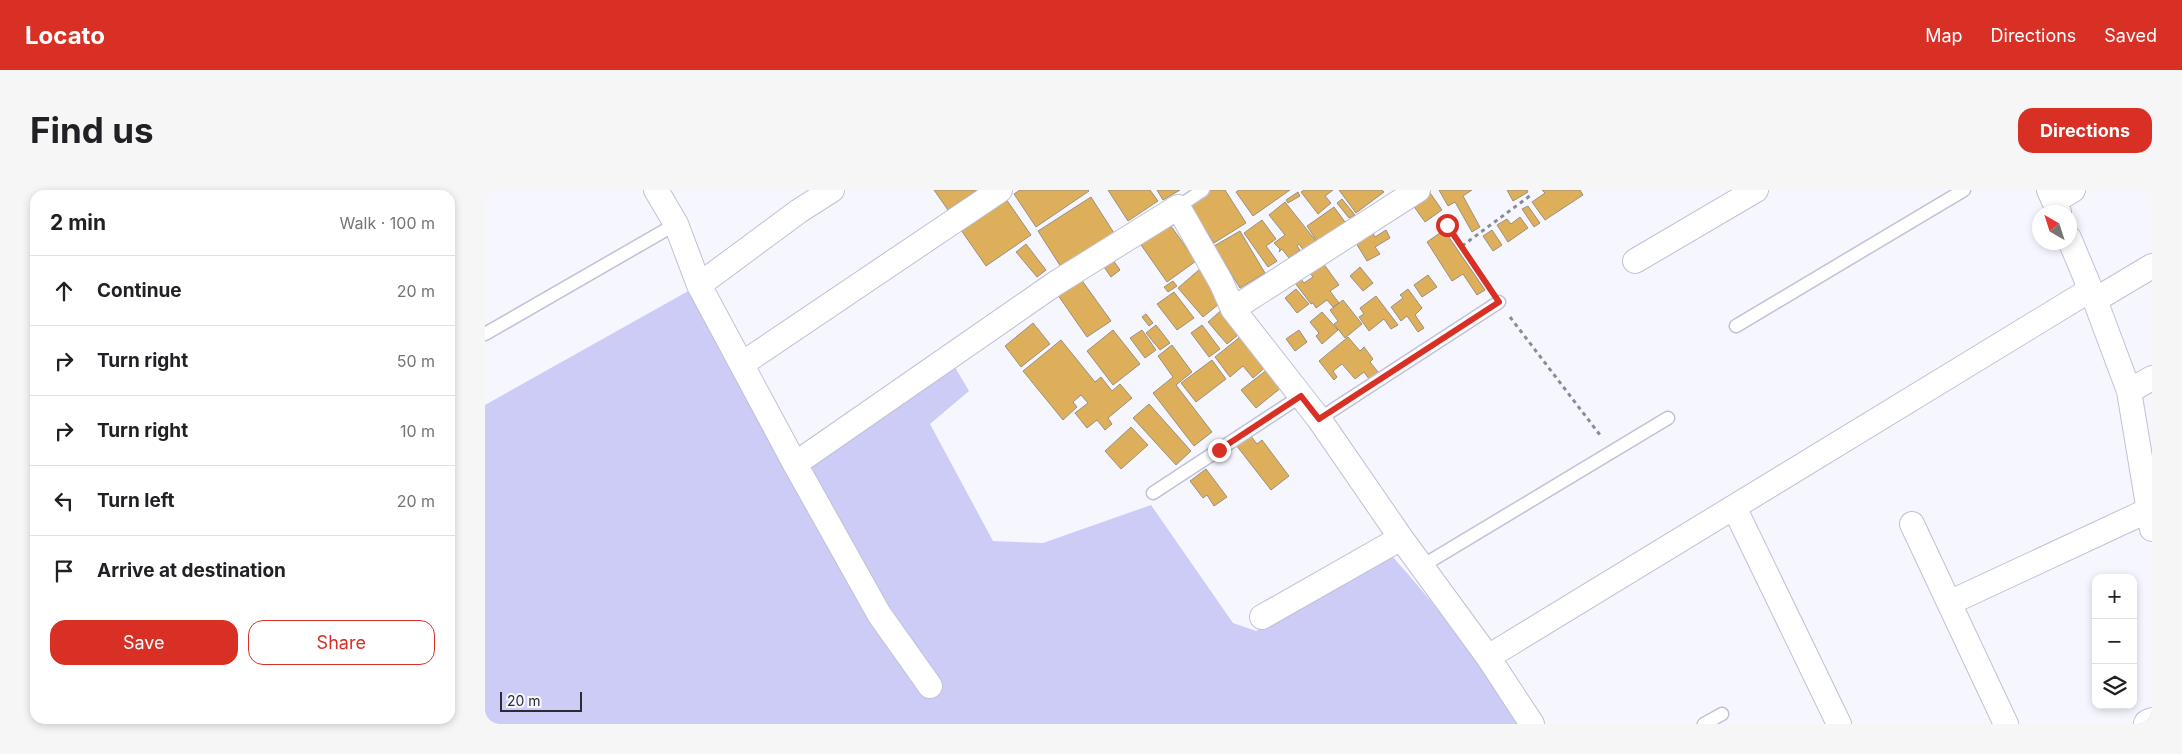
<!DOCTYPE html>
<html lang="en">
<head>
<meta charset="utf-8">
<style>
	:root { --surface:#fff; --page:#f6f6f6; --text:#202124; --muted:#757577; --line:#e0e0e0; --accent:#d93025 }
	body { margin:0; font-family:Inter,sans-serif; background:var(--page); color:var(--text) }
	.controls { position:absolute; right:15px; bottom:15px; display:grid; overflow:hidden; border-radius:10px; box-shadow:0 2px 8px #0003 }
	.controls button { width:45px; height:45px; display:grid; place-items:center; padding:0; border:0; border-bottom:1px solid var(--line); background:var(--surface); color:var(--text); font:25px sans-serif }
	.compass { position:absolute; left:1547px; top:15px; width:45px; height:45px; border-radius:50%; background:var(--surface); box-shadow:0 2px 8px #0003; rotate:321deg }
	.scale { position:absolute; left:15px; bottom:12px; width:82px; box-sizing:border-box; padding-left:5px; border:2px solid #2b2b34; border-top:0; font-size:14px; line-height:18px; white-space:nowrap; color:#2b2b34; -webkit-text-stroke:4px #f6f6ff; paint-order:stroke }
	.stop { position:absolute; width:15px; height:15px; margin:-11px; border:4px solid #d93025; border-radius:50%; background:#fff }
	.stop.end { background:#d93025; border-color:#fff; box-shadow:0 1px 5px #0008 }
	.list { margin:0; padding:0; list-style:none }
	h2 { display:flex; justify-content:space-between; align-items:center; height:65px; margin:0; padding:0 20px; font-size:21px }
	h2 small { font-size:16px; font-weight:400; color:var(--muted) }
	.list li { display:grid; grid-template-columns:32px 1fr auto; gap:15px; align-items:center; box-sizing:border-box; height:70px; padding:0 20px; border-top:1px solid var(--line) }
	.list b { display:block; font-size:19px; white-space:nowrap }
	.list em { font-size:16px; font-style:normal; color:var(--muted) }
	.actions { display:flex; gap:10px; padding:15px 20px }
	.actions a { flex:1; padding:11px 0; border:1px solid var(--accent); border-radius:15px; text-align:center; font-size:18px; color:var(--accent) }
	.actions .main { background:var(--accent); color:#fff }
	.icon { flex:none; width:28px; height:28px; fill:none; stroke:currentColor; stroke-width:2; stroke-linecap:round; stroke-linejoin:round }
	.map { position:relative; flex:none; width:1667px; height:534px; overflow:hidden; border-radius:15px }
	header { display:flex; align-items:center; gap:30px; box-sizing:border-box; height:70px; padding:0 25px; background:var(--accent); color:#fff }
	header strong { font-size:24px }
	nav { display:flex; gap:28px; margin-inline-start:auto; font-size:18px }
	.intro { display:flex; align-items:center; justify-content:space-between; box-sizing:border-box; height:120px; padding:0 30px }
	h1 { margin:0; font-size:35px }
	.button { padding:12px 22px; border-radius:15px; background:var(--accent); color:#fff; font-size:18px; font-weight:700 }
	main { display:flex; gap:30px; padding:0 30px }
	aside { flex:1; background:var(--surface); border-radius:15px; box-shadow:0 2px 8px #0003 }
	.map>svg:first-child { display:block }
	.green { fill:#cdccf7 }
	.building { fill:#ddaf5b; stroke:#9b907e }
	.lines { fill:none; stroke-linecap:round; stroke-linejoin:round }
	.lane-casing { stroke:#c0c1d6; stroke-width:15 }
	.street-casing { stroke:#c0c1d6; stroke-width:26 }
	.secondary-casing { stroke:#c0c1d6; stroke-width:30 }
	.path { stroke:#8b8b94; stroke-width:3; stroke-dasharray:4 4; stroke-linecap:butt }
	.lane { stroke:#fff; stroke-width:12 }
	.street { stroke:#fff; stroke-width:24 }
	.secondary { stroke:#fff; stroke-width:28 }
	.route { stroke:#d93025; stroke-width:6 }
</style>
</head>
<body>
<header>
<strong>Locato</strong>
<nav><a>Map</a><a>Directions</a><a>Saved</a></nav>
</header>
<div class="intro"><h1>Find us</h1><a class="button">Directions</a></div>
<main>
<aside>
<h2>2 min<small>Walk · 100 m</small></h2>
<ul class="list">
<li><svg class="icon" aria-label="ahead" viewBox="0 0 24 24"><path d="M12 20V5M6 11l6-6 6 6"/></svg><div><b>Continue</b></div><em>20 m</em></li>
<li><svg class="icon" aria-label="right" viewBox="0 0 24 24"><path d="M7 20v-9h11M14 6l5 5-5 5"/></svg><div><b>Turn right</b></div><em>50 m</em></li>
<li><svg class="icon" aria-label="right" viewBox="0 0 24 24"><path d="M7 20v-9h11M14 6l5 5-5 5"/></svg><div><b>Turn right</b></div><em>10 m</em></li>
<li><svg class="icon" aria-label="left" viewBox="0 0 24 24"><path d="M17 20v-9H6M10 6l-5 5 5 5"/></svg><div><b>Turn left</b></div><em>20 m</em></li>
<li><svg class="icon" aria-label="arrive" viewBox="0 0 24 24"><path d="M6 21V4h12l-3 4 3 4H6"/></svg><div><b>Arrive at destination</b></div></li>
</ul>
<div class="actions"><a class="main">Save</a><a>Share</a></div>
</aside>
<div class="map">
<svg width="1667" height="534" viewBox="0 0 1667 534">
	<rect width="100%" height="100%" fill="#f6f6ff"/>
	<path class="green" d="M214,95L310,274L464,167L484,201L445,234L508,351L558,353L666,315L748,433L771,441L906,365C954,418 997,475 1037,534H0V215Z"/>
	<path class="building" d="M449,0H492L463,20Z
		M535,0H603L604,1L551,37L529,4Z
		M623,0H665L673,11L643,31Z
		M672,0H695L678,10Z
		M725,0H740L761,33L729,53L704,14Z
		M754,0H805L768,26L751,2Z
		M819,0H848L840,6L846,13L833,24L816,2Z
		M854,0H897L899,2L871,23Z
		M943,0L957,20L940,32L925,11Z
		M954,0H987L978,6L995,37L987,42L970,12L963,16Z
		M1022,0H1042L1043,2L1028,11Z
		M1057,0H1095L1098,5L1060,30L1047,12L1060,3Z
		M813,2L815,6L803,13L801,10Z
		M606,7L629,43L576,77L553,41Z
		M521,9L546,45L501,76L476,40Z
		M857,9L870,25L864,28L852,13Z
		M800,12L831,51L819,61L814,54L812,56L815,60L804,68L797,59L794,62L795,59L789,53L800,45L784,25Z
		M1043,16L1055,33L1049,37L1037,19Z
		M849,17L860,32L832,51L822,36Z
		M1035,27L1043,38L1023,52L1012,35L1022,29L1026,34Z
		M777,30L791,49L781,56L792,71L783,77L759,43Z
		M683,32L711,71L682,92L654,52Z
		M883,35L890,47L901,40L905,48L890,57L895,64L882,71L866,45Z
		M959,40L1000,100L992,105L978,84L967,91L942,52Z
		M1007,40L1017,55L1008,61L998,46Z
		M755,41L780,83L755,98L729,56Z
		M541,54L561,80L552,87L531,62Z
		M628,70L635,80L626,87L619,77Z
		M838,73L854,95L845,101L854,113L848,117L842,110L831,118L828,113L826,114L807,89L813,85L819,93L828,87L820,76Z
		M875,77L888,93L878,101L865,86Z
		M715,79L740,109L718,127L693,98Z
		M593,85L626,131L602,147L570,101Z
		M943,85L952,97L937,107L929,95Z
		M688,91L692,96L683,102L679,97Z
		M811,99L824,114L812,123L800,108Z
		M923,99L937,118L930,125L939,138L933,142L922,126L916,131L906,117L918,108L915,105Z
		M689,102L709,128L692,140L672,114Z
		M891,106L913,135L906,139L899,129L884,141L874,127L879,124L875,118Z
		M858,110L877,134L860,148L849,134L853,131L845,120Z
		M739,118L758,141L742,154L723,132Z
		M837,122L853,140L837,154L831,146L834,143L825,132Z
		M661,124L668,133L664,136L657,127Z
		M548,133L565,154L536,177L520,156Z
		M671,135L685,153L675,160L661,143Z
		M717,135L735,159L724,167L706,143Z
		M628,140L655,174L628,195L602,161Z
		M657,140L671,160L660,168L645,148Z
		M814,140L822,152L810,161L801,149Z
		M760,143L784,174L768,188L758,176L745,187L730,167Z
		M863,147L875,161L879,157L888,169L885,172L893,182L884,189L879,182L870,189L857,174L848,181L852,187L849,190L834,171Z
		M576,150L610,192L616,187L627,201L635,194L647,208L623,228L627,234L620,240L612,230L602,238L590,223L603,213L596,205L588,212L592,217L578,230L538,181Z
		M687,155L707,182L691,195L727,242L709,256L668,203L688,187L673,166Z
		M727,170L741,189L711,212L696,193Z
		M783,179L797,197L771,218L756,200Z
		M664,214L706,261L691,275L648,228Z
		M646,237L663,255L636,279L620,261Z
		M765,245L772,254L777,250L804,286L786,300L751,255Z
		M721,279L742,307L729,316L722,305L718,308L705,291Z"/>
	<g class="lines">
		<g class="lane-casing">
			<path id="lane" d="M693,17L718,0
				M1251,136L1479,0
				M0,144L191,34
				M834,229L1014,112
				M668,303L816,206
				M937,376L1183,228
				M1219,534L1237,524"/>
		</g>
		<g class="street-casing">
			<path id="street" d="M171,0L191,34L214,95L310,274L394,424L445,496
				M1564,0L1574,22
				M1570,11L1588,0
				M1584,48L1610,110L1644,201L1667,339
				M1150,71L1271,0
				M214,95L314,21L347,0
				M1610,110L1667,76
				M748,119L933,0
				M257,174L515,0
				M1644,201L1667,188
				M310,274L571,93L693,17L736,92L748,119L834,229L916,348L1003,467L1047,534
				M1249,317L1354,534
				M1427,334L1521,534
				M1464,413L1664,320
				M777,427L916,348
				M1003,467L1605,100"/>
		</g>
		<g class="secondary-casing">
			<path id="secondary" d="M1663,534L1667,532"/>
		</g>
		<path class="path" d="M962,35L1003,95
			M977,56L1046,5
			M1025,127L1115,245"/>
		<use href="#lane" class="lane"/>
		<use href="#street" class="street"/>
		<use href="#secondary" class="secondary"/>
	</g>
	<g class="lines">
		<path class="route" d="M734,260L816,206L834,229L1014,112L962,35"/>
	</g>
</svg>
<div class="controls">
<button>+</button>
<button>−</button>
<button><svg class="icon" aria-label="layers" viewBox="0 0 24 24"><path d="M12 4l9 5-9 5-9-5zM3 14l9 5 9-5"/></svg></button>
</div>
<svg class="compass" viewBox="-18 -18 36 36"><path d="M0-13l5 13h-10z" fill="#e53935"/><path d="M0 13l5-13h-10z" fill="#757577"/></svg>
<div class="scale">20 m</div>
<div class="stop" style="left:962px;top:35px"></div>
<div class="stop end" style="left:734px;top:260px"></div>
</div>
</main>
</body>
</html>
